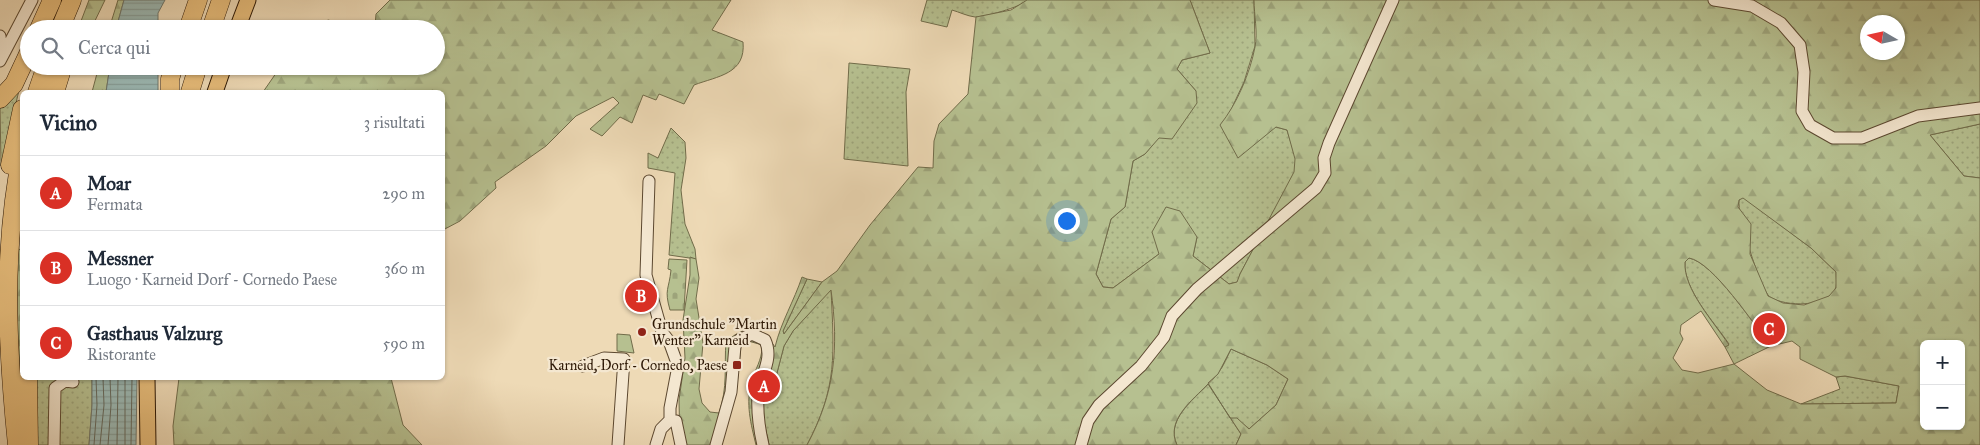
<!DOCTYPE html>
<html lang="it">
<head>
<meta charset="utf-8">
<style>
	:root { --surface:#fff; --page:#f2f2f3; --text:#1f2937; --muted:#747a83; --line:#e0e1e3; --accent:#d93025 }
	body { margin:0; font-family:"IM FELL Great Primer",serif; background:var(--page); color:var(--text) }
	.controls { position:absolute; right:15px; bottom:15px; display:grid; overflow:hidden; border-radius:8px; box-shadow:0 1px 4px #0004 }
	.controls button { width:45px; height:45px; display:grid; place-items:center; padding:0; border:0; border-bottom:1px solid var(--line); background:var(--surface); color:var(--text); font:25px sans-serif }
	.compass { position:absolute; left:1860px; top:15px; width:45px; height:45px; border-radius:50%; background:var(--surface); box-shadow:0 1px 4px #0004; rotate:279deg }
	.you { position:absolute; left:1066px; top:220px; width:18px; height:18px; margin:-12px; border:4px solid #fff; border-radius:50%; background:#1a73e8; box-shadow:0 0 0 8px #1a73e833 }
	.badge { display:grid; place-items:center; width:32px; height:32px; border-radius:50%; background:var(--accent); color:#fff; font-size:16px; font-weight:700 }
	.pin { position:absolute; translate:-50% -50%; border:2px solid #fff; box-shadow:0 1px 5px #0006 }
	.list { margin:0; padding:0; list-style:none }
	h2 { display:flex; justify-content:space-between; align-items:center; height:65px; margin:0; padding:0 20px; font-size:21px }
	h2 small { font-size:16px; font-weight:400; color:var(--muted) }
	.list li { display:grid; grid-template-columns:32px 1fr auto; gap:15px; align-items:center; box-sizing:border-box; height:75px; padding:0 20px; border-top:1px solid var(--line) }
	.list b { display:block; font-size:19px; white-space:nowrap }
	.list p { margin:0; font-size:16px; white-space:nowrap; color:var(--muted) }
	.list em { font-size:16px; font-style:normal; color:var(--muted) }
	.icon { flex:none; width:28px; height:28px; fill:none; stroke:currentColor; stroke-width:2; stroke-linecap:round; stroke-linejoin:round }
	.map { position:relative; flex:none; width:1980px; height:445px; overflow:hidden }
	.search { position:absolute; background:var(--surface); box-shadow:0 1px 4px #0004; left:20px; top:20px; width:425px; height:55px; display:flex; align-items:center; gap:12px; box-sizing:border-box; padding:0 18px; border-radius:28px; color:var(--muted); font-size:19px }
	.panel { position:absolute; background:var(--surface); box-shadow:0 1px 4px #0004; left:20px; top:90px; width:425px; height:290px; border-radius:8px }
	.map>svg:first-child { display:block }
	.grass { fill:url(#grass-dots); stroke:#716c4a }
	.forest { fill:url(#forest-firs); stroke:#716c4a; fill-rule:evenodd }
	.cemetery { fill:url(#cemetery-stones); stroke:#716c4a }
	.park { fill:#b6c090; stroke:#716c4a }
	.water { fill:url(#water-rules); stroke:#6f786e }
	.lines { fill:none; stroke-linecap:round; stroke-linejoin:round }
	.shore { stroke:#64685c; stroke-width:1 }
	.minor-casing { stroke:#5c4830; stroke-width:13 }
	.major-casing { stroke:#2c1704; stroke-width:17 }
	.highway-casing { stroke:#2c1704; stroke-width:19 }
	.minor { stroke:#f4e7d0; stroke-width:11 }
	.major { stroke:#e7bd7b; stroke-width:15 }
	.highway { stroke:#e7bd7b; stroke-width:18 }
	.poi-dot { fill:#8f2418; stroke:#f4e7d0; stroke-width:2 }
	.labels { text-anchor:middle; stroke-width:4.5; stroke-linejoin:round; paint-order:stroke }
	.poi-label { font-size:14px; fill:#2c1704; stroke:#f4e7d0; text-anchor:start }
</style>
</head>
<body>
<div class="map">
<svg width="1980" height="445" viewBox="0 0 1980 445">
	<defs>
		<pattern id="grass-dots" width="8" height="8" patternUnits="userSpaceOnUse" patternTransform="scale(1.25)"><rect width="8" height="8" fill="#b6c090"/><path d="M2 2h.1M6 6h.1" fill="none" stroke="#9da47b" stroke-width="1.8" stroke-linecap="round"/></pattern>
		<pattern id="forest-firs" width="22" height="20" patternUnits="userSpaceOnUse" patternTransform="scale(1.25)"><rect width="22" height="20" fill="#b6c090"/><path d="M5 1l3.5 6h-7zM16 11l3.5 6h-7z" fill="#9da47b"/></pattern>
		<pattern id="cemetery-stones" width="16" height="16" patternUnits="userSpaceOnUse" patternTransform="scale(1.25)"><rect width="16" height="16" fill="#b6c090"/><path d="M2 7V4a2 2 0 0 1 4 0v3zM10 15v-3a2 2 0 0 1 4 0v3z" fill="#9da47b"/></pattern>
		<pattern id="water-rules" width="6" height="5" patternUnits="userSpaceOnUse" patternTransform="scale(1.25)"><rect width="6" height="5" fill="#9bb9b5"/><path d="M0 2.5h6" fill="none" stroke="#869e9a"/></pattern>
	</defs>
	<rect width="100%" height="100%" fill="#eedab6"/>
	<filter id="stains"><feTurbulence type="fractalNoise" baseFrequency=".004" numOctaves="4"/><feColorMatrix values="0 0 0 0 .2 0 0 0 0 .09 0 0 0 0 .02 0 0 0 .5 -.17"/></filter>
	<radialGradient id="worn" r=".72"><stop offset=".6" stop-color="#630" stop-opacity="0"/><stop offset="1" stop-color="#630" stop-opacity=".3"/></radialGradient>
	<path class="grass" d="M927,0H1027C1022,7 984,17 975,17C967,16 959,12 952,10L947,27L921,21Z
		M1190,0H1254L1255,46L1244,82L1229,114L1287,130L1296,159L1295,172L1240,274L1238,282L1229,284L1193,256L1197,237L1159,254L1113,288L1103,287L1096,274L1111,219L1125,207L1133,161L1145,154L1196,91L1177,69L1182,60L1210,53Z
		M849,63L910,69L906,92L908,166L844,159Z
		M21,82L1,166L0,105Z
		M1980,124V178L1964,176L1930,135Z
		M671,128L685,142L686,158L681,190L685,224L695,249L696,259L669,255L675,173L648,168V153L658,158Z
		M1743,197L1811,248L1836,272C1836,276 1837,283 1836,287C1829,308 1785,307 1770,297C1760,290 1737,213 1739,200Z
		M1689,258C1713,262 1754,325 1771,346L1734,364L1725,347L1729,344C1714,322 1683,289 1685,262Z
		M807,279L822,282L784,334L783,331Z
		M831,289C834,354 838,386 807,445H769L764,422L763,399L768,397L772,392L784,346L793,331Z
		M1231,349L1267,365L1288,379L1276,405L1249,429L1237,419H1231L1241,434L1236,445H1177C1163,416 1204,393 1218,373C1224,366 1227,357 1231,349Z
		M1845,376L1899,386L1896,403L1801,404L1840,389L1836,377Z
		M33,378H92V405L89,445H34Z"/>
	<path class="forest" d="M89,0H105L91,29H78Z
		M118,0H124L116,29H109Z
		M390,0H731L712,30L743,42C746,74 718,76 694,85L684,104L659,94L656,100L643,95L632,123L620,117L602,136L590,129L619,103L613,97L576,116L546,146L495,182L496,188L460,221L443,230L442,92H263L281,66H436V29H368L375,26L376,14Z
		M1027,0H1190L1210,53L1182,60L1177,69L1196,91L1197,103L1172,139L1159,138L1145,154L1133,161L1125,207L1111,219L1096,274L1103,287L1113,288L1159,254L1152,232L1166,207L1180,211L1197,237L1193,256L1229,284L1237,282L1240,274L1294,172L1295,159L1287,130L1276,127L1238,158L1220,125C1237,104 1250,73 1255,47C1258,33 1254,15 1254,0H1980V124L1930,135L1964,176L1980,178V445H1236L1241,434L1208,384C1193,400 1165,420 1177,445H807C835,393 839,348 831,290L793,331L784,346L772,392L768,397L763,399L764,422L769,445H756C751,424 745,403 752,381C755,369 762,360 762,347L759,344L748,341L741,346L736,394L721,445H680L679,400L685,358L683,320L690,275V257L696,259L699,278L696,299L703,343L699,389L702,403L710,412L719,413C728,386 724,368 726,341C748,325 759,323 775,347C781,322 794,301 802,277L807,279L783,331L784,334L822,282L837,271L870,225L918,167L933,168L934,141L939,124L968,94L976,17L1011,10ZM1868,22H1898V52H1868ZM1743,198L1811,248L1836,272V288L1829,296L1804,305L1783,303L1768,296L1750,254L1751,224L1738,207L1739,200ZM1689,258C1713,262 1754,325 1771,346L1792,341L1800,347V359L1836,377L1845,376L1899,386L1896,403L1801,404L1767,390L1734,364L1698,373L1682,370L1673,358L1683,339L1680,333L1681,325L1701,311L1725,347L1729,345C1714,322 1683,289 1685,262ZM1924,344H1961V426H1924ZM1231,349L1267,365L1288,379L1276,405L1249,429L1237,418H1230L1208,383L1218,374Z
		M328,20L363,29H315Z
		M99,66H110L106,92H92Z
		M18,249L22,250L24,410C17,356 15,304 18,249Z
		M179,378H391L403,425L422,445H174L173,426Z"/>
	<path class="cemetery" d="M669,259L687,260L684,310H670C664,289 669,290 671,270L668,269Z"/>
	<path class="park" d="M617,334L630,335L634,353L617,351Z"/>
	<path class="water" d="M124,0H165L158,13V29H116Z
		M110,66H158V92H106Z
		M92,378H137L136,445H89L92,405Z"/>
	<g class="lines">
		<path class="shore" d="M94,445L97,405L96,378
			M100,445L104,405L103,378
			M108,445L111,405L110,378
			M117,445L118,378
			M125,445V378
			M131,445L132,378"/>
		<g class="minor-casing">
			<path id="minor" d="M1714,0L1752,6L1781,23L1800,45L1804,72L1802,111L1810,125L1833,138H1862L1918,116L1980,108
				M0,36L2,54
				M0,61L32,0
				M649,181L646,275L662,332L669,341L678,366L670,408V420
				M583,366L604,358L624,359L618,445
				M670,420L676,421L681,445
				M54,445L55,388L65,381L73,382
				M656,445L661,429L670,420
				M716,445L731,392L735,346L739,340L752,334L765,340C774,360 760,375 758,394C757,411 759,428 763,445
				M1081,445L1088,421L1099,405L1141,366L1164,337L1172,316L1197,289L1316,188L1325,173L1324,158L1329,143L1393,0"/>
		</g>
		<g class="major-casing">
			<path id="major" d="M237,29L248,0
				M215,92L224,66
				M147,378L148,445"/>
		</g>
		<g class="highway-casing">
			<path id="highway" d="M39,29L52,0
				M60,29L72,0
				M188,29L198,0
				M211,29L221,0
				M37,92L46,66
				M55,92L63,66
				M170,92V79L174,66
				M190,92L198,66
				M0,99L14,84L29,52
				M10,165L22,109
				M28,378L29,445
				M17,445C7,347 2,249 22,152"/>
		</g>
		<use href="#minor" class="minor"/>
		<use href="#major" class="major"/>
		<use href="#highway" class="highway"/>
	</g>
	<g class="poi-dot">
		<circle cx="642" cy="332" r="5"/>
		<rect x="732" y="360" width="10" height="10" rx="2.5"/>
	</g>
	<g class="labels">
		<g class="poi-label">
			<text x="652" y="329">Grundschule "Martin<tspan x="652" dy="16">Wenter" Karneid</tspan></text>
			<text x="727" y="370" text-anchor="end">Karneid, Dorf - Cornedo, Paese</text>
		</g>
	</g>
	<rect width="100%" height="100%" filter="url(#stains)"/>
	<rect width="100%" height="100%" fill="url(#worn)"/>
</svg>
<div class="controls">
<button>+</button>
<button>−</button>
</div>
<svg class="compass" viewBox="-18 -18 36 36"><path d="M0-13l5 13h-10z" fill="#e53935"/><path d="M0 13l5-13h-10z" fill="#747a83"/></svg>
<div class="you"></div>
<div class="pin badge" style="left:764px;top:386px">A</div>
<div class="pin badge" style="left:641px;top:296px">B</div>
<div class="pin badge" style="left:1769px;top:329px">C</div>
<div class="search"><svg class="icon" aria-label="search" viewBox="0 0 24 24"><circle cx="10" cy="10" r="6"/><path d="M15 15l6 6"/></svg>Cerca qui</div>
<section class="panel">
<h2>Vicino<small>3 risultati</small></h2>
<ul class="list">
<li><span class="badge">A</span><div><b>Moar</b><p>Fermata</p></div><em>290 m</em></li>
<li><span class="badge">B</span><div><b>Messner</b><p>Luogo · Karneid Dorf - Cornedo Paese</p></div><em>360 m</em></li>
<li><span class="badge">C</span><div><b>Gasthaus Valzurg</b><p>Ristorante</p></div><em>590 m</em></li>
</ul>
</section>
</div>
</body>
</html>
